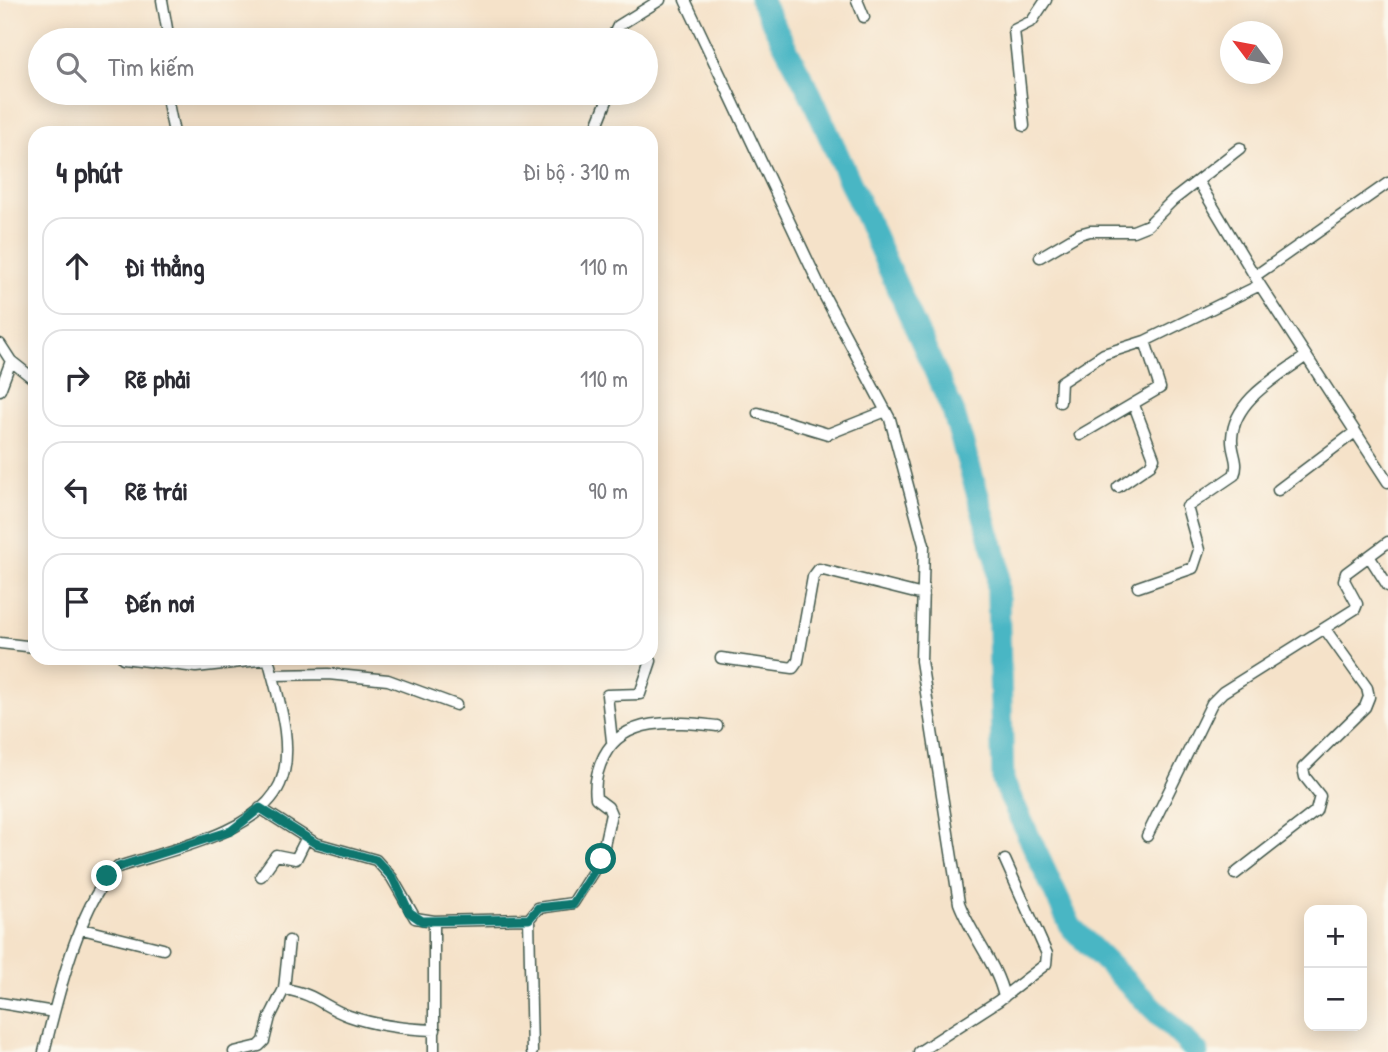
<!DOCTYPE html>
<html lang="vi">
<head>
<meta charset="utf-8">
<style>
	:root { --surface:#fff; --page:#f7f7f7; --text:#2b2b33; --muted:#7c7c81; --line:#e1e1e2 }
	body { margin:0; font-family:"Patrick Hand",sans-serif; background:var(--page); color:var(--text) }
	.controls { position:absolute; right:21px; bottom:21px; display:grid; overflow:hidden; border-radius:14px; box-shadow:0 4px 18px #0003 }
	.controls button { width:63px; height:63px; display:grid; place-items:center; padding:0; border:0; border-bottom:2px solid var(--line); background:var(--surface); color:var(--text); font:35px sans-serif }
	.compass { position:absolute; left:1220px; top:21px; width:63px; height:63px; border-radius:50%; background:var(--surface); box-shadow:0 4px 18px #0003; rotate:302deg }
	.stop { position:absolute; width:21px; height:21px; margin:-16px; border:5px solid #0f766e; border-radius:50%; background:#fff }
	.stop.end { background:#0f766e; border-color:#fff; box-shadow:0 2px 7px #0008 }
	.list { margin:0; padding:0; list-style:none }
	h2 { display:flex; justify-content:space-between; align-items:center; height:91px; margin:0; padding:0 28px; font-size:30px }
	h2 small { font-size:23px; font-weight:400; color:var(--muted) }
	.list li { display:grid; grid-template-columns:46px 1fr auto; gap:21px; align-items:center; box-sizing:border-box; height:98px; margin:0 14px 14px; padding:0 14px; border:2px solid var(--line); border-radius:21px }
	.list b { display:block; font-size:26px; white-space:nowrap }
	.list em { font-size:23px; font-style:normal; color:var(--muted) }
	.icon { flex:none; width:38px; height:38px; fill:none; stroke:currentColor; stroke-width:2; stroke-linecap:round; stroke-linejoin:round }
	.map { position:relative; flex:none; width:1388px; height:1052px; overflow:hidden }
	.search { position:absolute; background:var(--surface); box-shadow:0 4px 18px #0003; left:28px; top:28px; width:630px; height:77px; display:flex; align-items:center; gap:18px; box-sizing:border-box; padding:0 24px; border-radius:38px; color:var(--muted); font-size:26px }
	.panel { position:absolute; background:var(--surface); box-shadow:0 4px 18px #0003; left:28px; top:126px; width:630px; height:539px; border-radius:21px }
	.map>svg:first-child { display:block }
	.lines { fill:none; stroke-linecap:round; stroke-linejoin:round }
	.river { stroke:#49b6c4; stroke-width:23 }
	.minor-casing { stroke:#3f564a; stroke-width:13 }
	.minor { stroke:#fff; stroke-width:10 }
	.route { stroke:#0f766e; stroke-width:9 }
</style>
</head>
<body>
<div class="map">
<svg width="1388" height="1052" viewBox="0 0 1388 1052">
	<rect width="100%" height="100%" fill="#fbf7ec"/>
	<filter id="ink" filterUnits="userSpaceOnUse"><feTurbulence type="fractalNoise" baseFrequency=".0143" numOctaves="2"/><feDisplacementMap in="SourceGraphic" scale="14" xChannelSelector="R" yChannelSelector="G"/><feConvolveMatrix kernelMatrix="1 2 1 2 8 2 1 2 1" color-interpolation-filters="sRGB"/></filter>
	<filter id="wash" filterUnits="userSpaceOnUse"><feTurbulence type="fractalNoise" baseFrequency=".00686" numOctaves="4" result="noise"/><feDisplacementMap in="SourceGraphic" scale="28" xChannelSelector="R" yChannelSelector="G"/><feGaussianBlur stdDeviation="1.57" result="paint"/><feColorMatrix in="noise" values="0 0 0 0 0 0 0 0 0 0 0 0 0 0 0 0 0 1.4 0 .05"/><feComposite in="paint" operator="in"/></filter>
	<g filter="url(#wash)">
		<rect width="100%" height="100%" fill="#f5e2c9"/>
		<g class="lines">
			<path class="river" d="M761,0L810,93L953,411L997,560L1003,781L1071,927L1197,1052"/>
		</g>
	</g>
	<g filter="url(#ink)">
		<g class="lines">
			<g class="minor-casing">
				<path id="minor" d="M162,0L169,40
					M685,0L824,295L890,419L924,545L921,661L959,903C971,935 997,964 1004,997
					M857,0L864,17
					M611,40L618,26L660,0
					M166,93L174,133
					M1024,126L1014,30L1032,21L1046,0
					M594,133L610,93
					M1199,183L1260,285L1388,482
					M1040,257L1079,234L1090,231H1133L1148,225L1173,200L1240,148
					M1255,276L1388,183
					M0,344L11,361L35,380
					M0,390L11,361
					M1060,402L1061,382L1104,354L1145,341
					M758,413L828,434L886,411
					M1080,435L1160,388L1145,341L1260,285
					M1118,487L1150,465L1154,458L1134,405
					M1278,490L1355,432
					M1369,556L1388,586
					M1138,587L1193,568L1199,550L1187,507L1234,475C1240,462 1231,452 1232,438C1234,399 1278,377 1306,356
					M0,643L35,647
					M123,658L196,667L268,659
					M721,658L793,668L798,661L813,577L819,569L923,595
					M272,675L328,674L388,680L456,705
					M612,741L607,695L640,694L651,661
					M260,808L315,843L376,860L392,878L415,918L434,921L529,919
					M1147,836L1212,703L1223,692L1355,609L1357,604L1344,580L1346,573L1388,542
					M1235,874L1316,811L1320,796L1305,777L1303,768L1365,707L1369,697L1367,688L1325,629
					M261,876L276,855L296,859L306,839
					M82,929L163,949
					M284,989C317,994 323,1007 349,1016C377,1026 406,1029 435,1030
					M0,1003L54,1012
					M44,1052C56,1004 80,898 118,867C165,851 258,834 280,784C296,747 277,694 268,658
					M234,1052L259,1046L264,1041L270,1017L284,989L289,941
					M434,1052V921
					M532,1052L529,919L538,908L573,903L601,859L611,814L608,807L596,798C594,784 597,770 604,756C625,715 678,722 717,726
					M919,1052L998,1001L1046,964L1047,954L1005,860"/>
			</g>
			<use href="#minor" class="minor"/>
		</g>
	</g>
	<g class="lines" filter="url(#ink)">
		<path class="route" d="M107,876L118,867L231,831L260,808L315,843L376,860L393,878L409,912L422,921L529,919L538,908L573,904L601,859"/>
	</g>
</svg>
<div class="controls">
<button>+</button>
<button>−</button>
</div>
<svg class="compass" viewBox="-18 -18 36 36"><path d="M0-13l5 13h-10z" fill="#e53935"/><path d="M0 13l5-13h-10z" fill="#7c7c81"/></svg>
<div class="stop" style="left:601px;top:859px"></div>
<div class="stop end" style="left:107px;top:876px"></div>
<div class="search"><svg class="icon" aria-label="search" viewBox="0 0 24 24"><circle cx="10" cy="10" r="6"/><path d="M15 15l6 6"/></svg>Tìm kiếm</div>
<section class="panel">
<h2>4 phút<small>Đi bộ · 310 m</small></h2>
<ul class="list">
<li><svg class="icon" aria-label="ahead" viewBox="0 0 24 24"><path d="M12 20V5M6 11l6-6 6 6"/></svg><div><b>Đi thẳng</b></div><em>110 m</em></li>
<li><svg class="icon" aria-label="right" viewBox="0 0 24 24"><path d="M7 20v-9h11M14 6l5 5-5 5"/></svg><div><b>Rẽ phải</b></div><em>110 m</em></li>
<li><svg class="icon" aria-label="left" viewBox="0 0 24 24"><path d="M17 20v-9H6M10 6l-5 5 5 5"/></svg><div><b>Rẽ trái</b></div><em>90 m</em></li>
<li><svg class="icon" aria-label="arrive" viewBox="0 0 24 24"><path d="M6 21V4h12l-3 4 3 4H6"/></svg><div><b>Đến nơi</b></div></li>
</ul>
</section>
</div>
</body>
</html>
